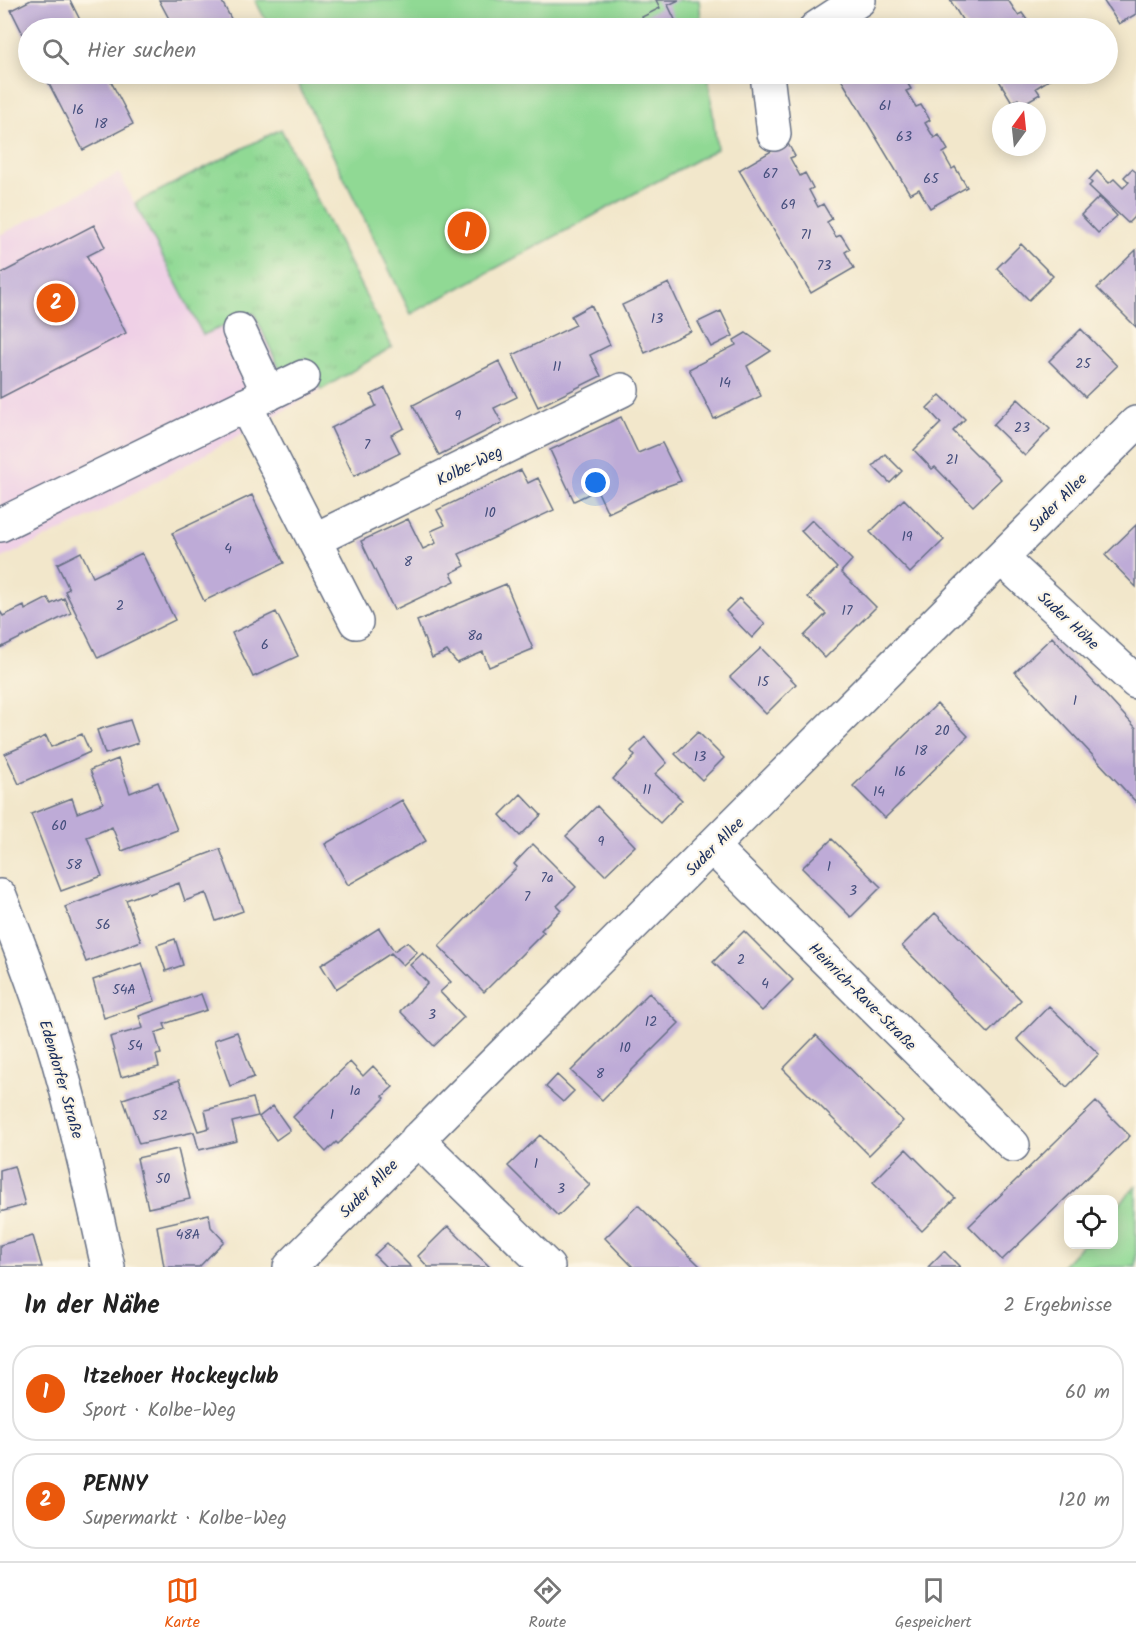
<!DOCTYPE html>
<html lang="de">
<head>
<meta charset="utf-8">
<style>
	:root { --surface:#fff; --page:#f6f6f6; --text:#222; --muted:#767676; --line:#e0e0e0; --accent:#ea580c }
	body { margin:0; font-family:Kalam,sans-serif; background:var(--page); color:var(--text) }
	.controls { position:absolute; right:18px; bottom:18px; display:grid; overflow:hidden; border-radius:12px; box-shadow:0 3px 15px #0003 }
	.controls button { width:54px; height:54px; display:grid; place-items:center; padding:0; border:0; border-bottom:2px solid var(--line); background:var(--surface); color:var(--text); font:30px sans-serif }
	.compass { position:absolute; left:992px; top:102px; width:54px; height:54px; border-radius:50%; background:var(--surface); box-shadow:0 3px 15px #0003; rotate:15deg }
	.you { position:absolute; left:596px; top:483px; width:21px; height:21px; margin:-15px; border:4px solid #fff; border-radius:50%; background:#1a73e8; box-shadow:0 0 0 9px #1a73e833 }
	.badge { display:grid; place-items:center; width:39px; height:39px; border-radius:50%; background:var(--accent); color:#fff; font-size:20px; font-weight:700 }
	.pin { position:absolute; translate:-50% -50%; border:3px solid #fff; box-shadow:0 2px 6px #0006 }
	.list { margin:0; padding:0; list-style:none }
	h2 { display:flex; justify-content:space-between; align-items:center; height:78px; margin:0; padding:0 24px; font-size:26px }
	h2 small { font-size:20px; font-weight:400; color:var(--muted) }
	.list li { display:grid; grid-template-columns:39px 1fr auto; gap:18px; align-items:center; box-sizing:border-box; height:96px; margin:0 12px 12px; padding:0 12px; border:2px solid var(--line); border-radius:24px }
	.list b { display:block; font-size:22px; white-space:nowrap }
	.list p { margin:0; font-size:20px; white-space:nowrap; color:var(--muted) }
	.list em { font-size:20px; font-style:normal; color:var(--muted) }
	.icon { flex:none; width:33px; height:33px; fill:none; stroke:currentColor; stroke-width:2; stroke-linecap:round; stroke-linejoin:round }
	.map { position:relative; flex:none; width:1136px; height:1267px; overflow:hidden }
	.search { position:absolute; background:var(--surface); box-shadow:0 3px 15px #0003; left:18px; right:18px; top:18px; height:66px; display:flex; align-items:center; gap:15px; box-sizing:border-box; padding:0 21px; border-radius:33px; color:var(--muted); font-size:22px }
	.sheet { height:294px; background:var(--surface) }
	nav { display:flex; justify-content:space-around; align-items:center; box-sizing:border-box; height:84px; border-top:2px solid var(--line); background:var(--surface); font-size:16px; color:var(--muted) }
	nav a { display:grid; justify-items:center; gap:3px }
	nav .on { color:var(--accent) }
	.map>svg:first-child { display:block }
	.built { fill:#efd0e6 }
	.grass { fill:url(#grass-tufts); stroke:#568479; stroke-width:1.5 }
	.pitch { fill:#90d994; stroke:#568479; stroke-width:1.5 }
	.building { fill:#beabd7 }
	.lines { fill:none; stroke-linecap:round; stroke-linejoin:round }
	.minor-casing { stroke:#666f84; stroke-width:36 }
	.minor { stroke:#fff; stroke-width:33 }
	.labels { text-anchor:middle; stroke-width:4.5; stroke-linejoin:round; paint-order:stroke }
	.number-label { font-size:14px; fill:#444e7c }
	.street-label { font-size:16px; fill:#1b2f5e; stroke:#fcf5e5 }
</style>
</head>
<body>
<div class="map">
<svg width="1136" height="1267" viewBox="0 0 1136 1267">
	<defs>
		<pattern id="grass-tufts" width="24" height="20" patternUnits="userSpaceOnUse" patternTransform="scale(1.5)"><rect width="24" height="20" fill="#90d994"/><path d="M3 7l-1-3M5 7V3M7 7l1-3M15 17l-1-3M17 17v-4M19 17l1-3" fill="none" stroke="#7cbb82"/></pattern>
	</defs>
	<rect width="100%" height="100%" fill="#fcf5e5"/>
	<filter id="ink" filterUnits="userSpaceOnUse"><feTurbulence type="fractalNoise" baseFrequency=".0167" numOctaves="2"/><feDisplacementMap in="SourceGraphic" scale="12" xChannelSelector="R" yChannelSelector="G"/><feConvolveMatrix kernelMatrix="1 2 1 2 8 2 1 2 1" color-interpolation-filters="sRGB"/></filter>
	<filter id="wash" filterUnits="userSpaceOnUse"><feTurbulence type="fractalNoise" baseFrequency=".008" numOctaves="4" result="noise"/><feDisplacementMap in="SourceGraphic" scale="24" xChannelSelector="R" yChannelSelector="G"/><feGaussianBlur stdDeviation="1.35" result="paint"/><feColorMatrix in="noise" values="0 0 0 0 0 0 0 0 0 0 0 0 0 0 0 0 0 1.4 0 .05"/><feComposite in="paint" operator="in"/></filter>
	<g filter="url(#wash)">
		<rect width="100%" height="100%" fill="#f2e7cb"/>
		<path class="built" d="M119,173L203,335L254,313L280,370L305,358L321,390L99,513L0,559V235Z"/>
		<path class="grass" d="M281,129L392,347L321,390L305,358L280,370L254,313L203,335L135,203Z"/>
		<path class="pitch" d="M255,0H699L702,28H270Z
			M293,74H708L717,149L411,314Z
			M1136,1186V1267H1061L1082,1245L1114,1244V1210Z"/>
		<g id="blocks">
			<path class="building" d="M31,0H70L84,28H28V44L11,10Z
				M159,0H221L236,28H174Z
				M656,0H679L668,5L679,28H648L642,17L660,8Z
				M950,0H1008L1018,15L1022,13L1032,27L967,28Z
				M1103,0H1136V14L1119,24Z
				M44,74H107L133,124L83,150Z
				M838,74H896L898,77L902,74L911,89L906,91L916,107L921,105L930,120L925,123L934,138L939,135L948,150L943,153L952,169L955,167L967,187L930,208L919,189L910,194Z
				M995,74H1053L1055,76L1036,88L1040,94L1021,105L1018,99L1012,102Z
				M787,142L795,156L790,158L800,176L805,173L813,188L809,190L818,207L823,204L832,219L827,222L836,237L841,235L850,249L845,252L854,268L811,293L739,170Z
				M1132,169L1136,172V215L1128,223L1089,186L1092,183L1089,180L1097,171L1109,183L1114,179L1123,188L1129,182L1124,177Z
				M1099,197L1117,216L1098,233L1081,215Z
				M94,225L105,247L87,256L126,333L0,398V274Z
				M1021,244L1053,276L1029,300L997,268Z
				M1136,250V327L1097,288Z
				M669,283L691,331L645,353L622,305Z
				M591,305L610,345L590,355L601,376L538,407L513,355L576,325L571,316Z
				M721,311L733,336L711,347L698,322Z
				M1081,329L1117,366L1085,397L1049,361Z
				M746,333L771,351L747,366L761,396L714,419L689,369L736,345L734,340Z
				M499,361L517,397L494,408L502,423L439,455L413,405Z
				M385,388L404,428L391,435L400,453L354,476L331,428L376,406L371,395Z
				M940,395L965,419L953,431L1001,479L973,506L935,467L932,469L914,450L941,423L927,408Z
				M1018,399L1050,429L1025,456L993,425Z
				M621,417L638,453L662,443L681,481L656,490L608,513L597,490L574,501L550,450Z
				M885,454L902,471L890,483L873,466Z
				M521,470L528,483L538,478L554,510L459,554L465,566L451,573L455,581L394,610L361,541L408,519L423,549L436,543L431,531L445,525L437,510Z
				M252,495L284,563L204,601L172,533Z
				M904,499L944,540L910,573L870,532Z
				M812,520L852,560L841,572L876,607L825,658L804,636L826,614L808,597L837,568L801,531Z
				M1136,525V587L1105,555Z
				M81,552L93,577L142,553L175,620L98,658L65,591L69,589L57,564Z
				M506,584L533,649L489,667L483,652L457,663L447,651L432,658L417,621Z
				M48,598L51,604L64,598L71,613L0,648V611L3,616L24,606L25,610Z
				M739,598L765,624L752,638L726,611Z
				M276,612L298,656L253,677L232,633Z
				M1052,637L1136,728V802L1015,672Z
				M761,648L796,684L766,714L730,677Z
				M937,704L968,736L885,818L853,786Z
				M130,720L138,743L105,754L97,730Z
				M698,732L724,758L702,780L675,754Z
				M82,734L90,752L19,784L5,754L46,736L51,747Z
				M645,737L667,763L655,774L682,800L660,823L613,779L635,756L631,751Z
				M118,759L130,793L158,782L177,830L122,851L112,827L87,837L102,876L61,891L31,814L72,798L77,813L103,803L90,770Z
				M521,794L541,815L520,836L500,815Z
				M402,800L426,841L348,885L325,844Z
				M597,806L635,846L605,875L566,836Z
				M832,839L881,887L851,917L802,868Z
				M533,844L576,887L557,906L561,910L541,930L544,932L484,992L439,946L517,867L514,864Z
				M220,849L243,911L216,921L206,893L185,901L179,883L149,894L148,892L126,900L141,941L86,962L65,907Z
				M935,913L1021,1000L988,1033L902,946Z
				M379,928L394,951L407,942L417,952L403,965L391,953L336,989L321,965Z
				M744,931L793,980L762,1011L713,962Z
				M175,939L183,965L166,971L157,945Z
				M423,953L451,982L440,992L464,1017L434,1046L400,1011L428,983L410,965Z
				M142,963L155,1001L104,1018L93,980Z
				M649,993L679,1023L602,1100L571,1071Z
				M201,994L207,1010L164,1024L166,1029L155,1033L161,1054L156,1055L159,1067L121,1077L110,1037L143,1028L139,1016Z
				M1049,1006L1099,1054L1067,1087L1017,1039Z
				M237,1032L254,1077L230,1086L214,1040Z
				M816,1035L903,1121L869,1155L783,1069Z
				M350,1062L363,1076L373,1066L393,1087L383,1096L385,1098L362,1121L338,1144L336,1142L326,1152L293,1117Z
				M557,1075L574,1091L563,1102L546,1087Z
				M179,1080L198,1131L209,1128L205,1110L253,1098L258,1116L232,1122L237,1141L199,1150L194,1132L139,1144L123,1099Z
				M1096,1102L1130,1136L1002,1260L969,1226Z
				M273,1106L290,1130L276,1140L259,1117Z
				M540,1135L590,1185L558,1216L508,1166Z
				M178,1149L190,1199L148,1208L137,1158Z
				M906,1149L955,1198L922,1231L873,1182Z
				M14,1166L25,1205L0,1212V1170Z
				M638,1205L701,1267H633L605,1238Z
				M209,1214L211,1227L224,1241L199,1267H164L157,1226Z
				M448,1226L473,1251L490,1267H428L418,1256Z
				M33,1236L42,1267H0V1245Z
				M387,1243L411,1267H386L374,1255Z
				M944,1251L960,1267H928Z"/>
		</g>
	</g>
	<g filter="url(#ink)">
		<use href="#blocks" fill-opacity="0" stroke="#666f84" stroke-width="1.5"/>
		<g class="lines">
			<g class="minor-casing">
				<path id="minor" d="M816,28L859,0
					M767,74L774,134
					M239,330L269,394
					M245,405L314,540L622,390
					M0,525L303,377
					M314,540L356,622
					M1001,558L1136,682
					M712,847L1013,1145
					M0,896C23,955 46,1014 62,1074C80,1138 94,1203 108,1267
					M417,1139L548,1267
					M290,1267L1136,423"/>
			</g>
			<use href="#minor" class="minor"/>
		</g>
	</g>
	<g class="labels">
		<g class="number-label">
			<text x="885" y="110">61</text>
			<text x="78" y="114">16</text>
			<text x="101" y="128">18</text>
			<text x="904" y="141">63</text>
			<text x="770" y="178">67</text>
			<text x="931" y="183">65</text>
			<text x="788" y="209">69</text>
			<text x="806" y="239">71</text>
			<text x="824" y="270">73</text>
			<text x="657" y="323">13</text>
			<text x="1083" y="368">25</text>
			<text x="557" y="371">11</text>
			<text x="725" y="387">14</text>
			<text x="458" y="420">9</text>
			<text x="1022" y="432">23</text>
			<text x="367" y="449">7</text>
			<text x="952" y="464">21</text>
			<text x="490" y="517">10</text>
			<text x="907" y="541">19</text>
			<text x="228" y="553">4</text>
			<text x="408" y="566">8</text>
			<text x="120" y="610">2</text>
			<text x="847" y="615">17</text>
			<text x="475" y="640">8a</text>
			<text x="265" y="649">6</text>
			<text x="763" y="686">15</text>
			<text x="1075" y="705">1</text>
			<text x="942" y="735">20</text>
			<text x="921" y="755">18</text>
			<text x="700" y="761">13</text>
			<text x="900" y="776">16</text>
			<text x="647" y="794">11</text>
			<text x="879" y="796">14</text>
			<text x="59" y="830">60</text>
			<text x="601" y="846">9</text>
			<text x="74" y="869">58</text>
			<text x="829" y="871">1</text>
			<text x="547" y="882">7a</text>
			<text x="853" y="895">3</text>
			<text x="527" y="901">7</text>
			<text x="103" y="929">56</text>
			<text x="741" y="964">2</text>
			<text x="765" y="988">4</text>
			<text x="124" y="994">54A</text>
			<text x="432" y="1019">3</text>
			<text x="651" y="1026">12</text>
			<text x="135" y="1050">54</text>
			<text x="625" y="1052">10</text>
			<text x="600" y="1078">8</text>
			<text x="355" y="1095">1a</text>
			<text x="332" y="1119">1</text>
			<text x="160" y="1120">52</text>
			<text x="536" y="1168">1</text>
			<text x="163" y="1183">50</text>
			<text x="561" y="1193">3</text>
			<text x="188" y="1239">48A</text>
		</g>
		<g class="street-label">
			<text transform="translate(469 465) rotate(-26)" y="6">Kolbe-Weg</text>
			<text transform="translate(1057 502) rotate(-45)" y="6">Suder Allee</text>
			<text transform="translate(1069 620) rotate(43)" y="6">Suder Höhe</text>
			<text transform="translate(714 846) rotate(-45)" y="6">Suder Allee</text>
			<text transform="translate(863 996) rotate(45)" y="6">Heinrich-Rave-Straße</text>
			<text transform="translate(62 1079) rotate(74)" y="6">Edendorfer Straße</text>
			<text transform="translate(368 1188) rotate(-45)" y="6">Suder Allee</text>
		</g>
	</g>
</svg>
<div class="controls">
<button><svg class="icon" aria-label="locate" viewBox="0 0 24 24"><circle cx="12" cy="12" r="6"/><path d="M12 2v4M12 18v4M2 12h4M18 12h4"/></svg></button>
</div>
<svg class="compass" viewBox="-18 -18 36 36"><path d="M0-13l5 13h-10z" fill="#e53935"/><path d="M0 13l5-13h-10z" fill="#767676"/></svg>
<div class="you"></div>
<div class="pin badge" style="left:467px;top:231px">1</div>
<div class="pin badge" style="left:56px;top:303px">2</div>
<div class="search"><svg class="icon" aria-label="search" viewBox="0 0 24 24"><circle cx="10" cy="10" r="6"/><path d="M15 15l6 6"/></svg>Hier suchen</div>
</div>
<section class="sheet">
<h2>In der Nähe<small>2 Ergebnisse</small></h2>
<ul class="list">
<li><span class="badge">1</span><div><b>Itzehoer Hockeyclub</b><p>Sport · Kolbe-Weg</p></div><em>60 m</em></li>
<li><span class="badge">2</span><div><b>PENNY</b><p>Supermarkt · Kolbe-Weg</p></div><em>120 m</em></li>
</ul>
</section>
<nav>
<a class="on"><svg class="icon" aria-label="map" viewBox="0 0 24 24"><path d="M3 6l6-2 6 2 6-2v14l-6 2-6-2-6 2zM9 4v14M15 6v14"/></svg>Karte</a>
<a><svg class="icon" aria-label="directions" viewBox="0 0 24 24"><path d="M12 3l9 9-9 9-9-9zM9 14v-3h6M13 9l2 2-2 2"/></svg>Route</a>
<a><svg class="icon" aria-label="saved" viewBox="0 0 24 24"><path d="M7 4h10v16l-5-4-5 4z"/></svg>Gespeichert</a>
</nav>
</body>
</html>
